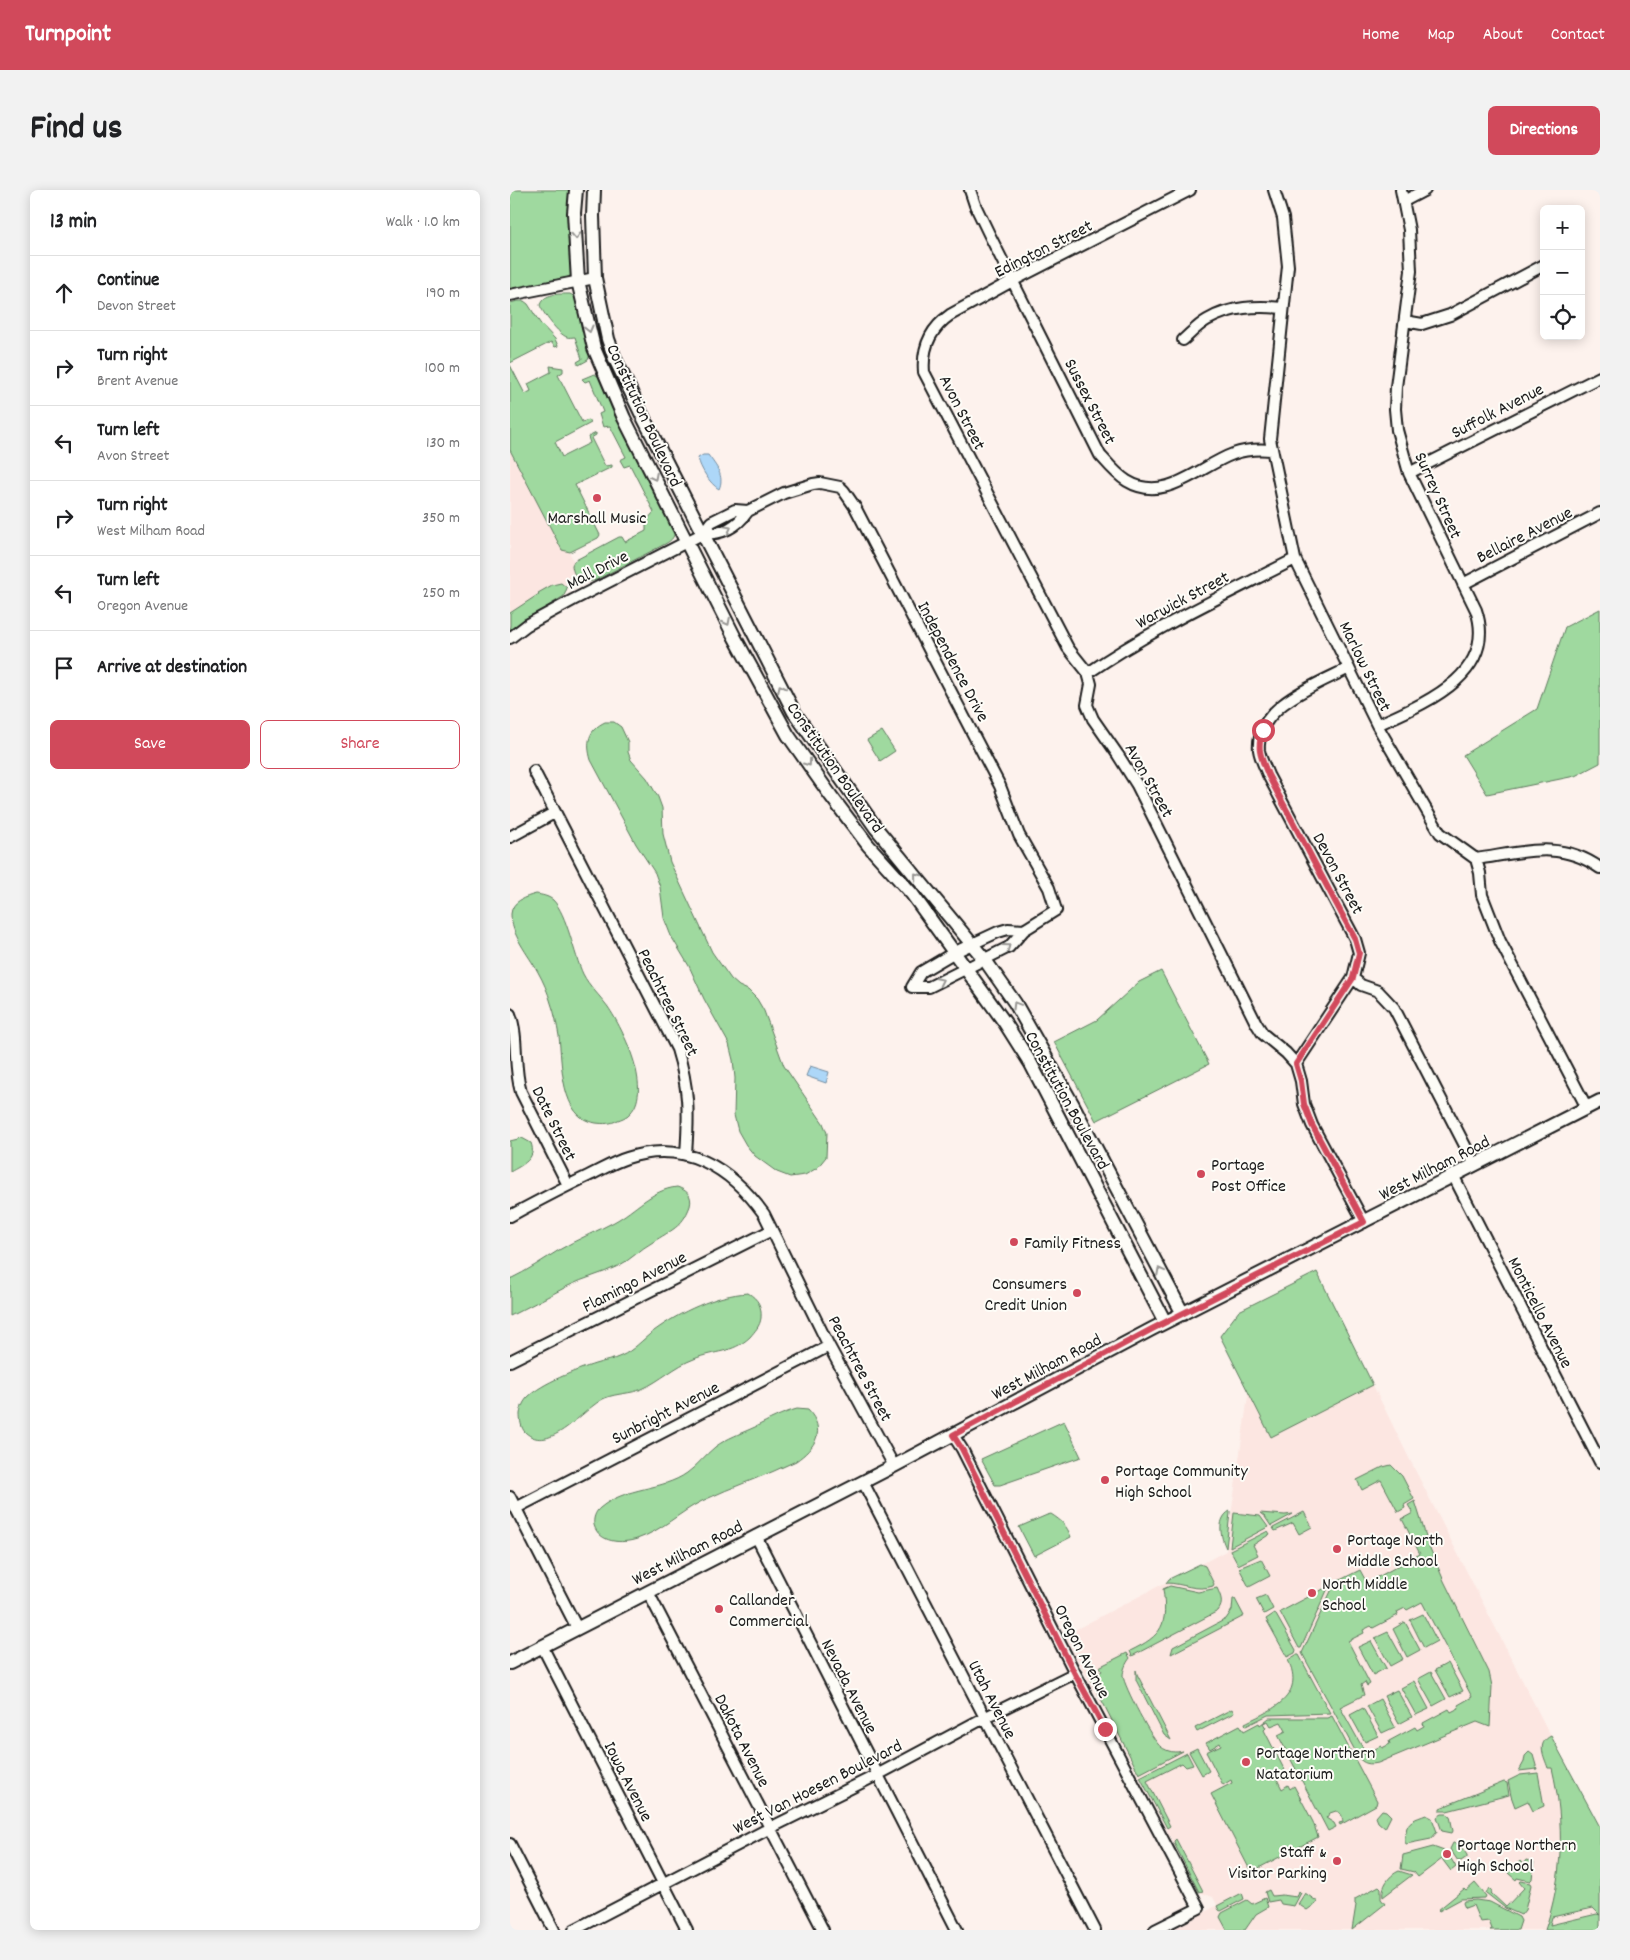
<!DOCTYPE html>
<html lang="en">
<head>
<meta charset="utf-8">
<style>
	:root { --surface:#fff; --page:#f2f2f2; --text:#202124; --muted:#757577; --line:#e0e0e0; --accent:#d1495b }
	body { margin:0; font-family:Dekko,sans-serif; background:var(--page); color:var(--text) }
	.controls { position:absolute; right:15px; top:15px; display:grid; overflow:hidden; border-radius:8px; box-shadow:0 2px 12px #0003 }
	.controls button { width:45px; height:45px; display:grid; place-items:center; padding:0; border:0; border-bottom:1px solid var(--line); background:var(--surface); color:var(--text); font:25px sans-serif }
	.stop { position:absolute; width:15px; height:15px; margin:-11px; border:4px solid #d1495b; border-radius:50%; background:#fff }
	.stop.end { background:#d1495b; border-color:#fff; box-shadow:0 1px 5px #0008 }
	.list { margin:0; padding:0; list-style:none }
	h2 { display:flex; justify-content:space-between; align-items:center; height:65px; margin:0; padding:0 20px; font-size:21px }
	h2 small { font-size:16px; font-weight:400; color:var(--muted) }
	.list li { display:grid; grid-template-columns:32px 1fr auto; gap:15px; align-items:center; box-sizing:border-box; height:75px; padding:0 20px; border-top:1px solid var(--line) }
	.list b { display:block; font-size:19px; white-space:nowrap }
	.list p { margin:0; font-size:16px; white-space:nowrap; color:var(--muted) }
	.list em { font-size:16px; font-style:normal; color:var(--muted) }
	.actions { display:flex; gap:10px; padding:15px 20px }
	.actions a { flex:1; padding:11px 0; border:1px solid var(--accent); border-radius:8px; text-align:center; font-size:18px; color:var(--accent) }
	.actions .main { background:var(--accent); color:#fff }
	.icon { flex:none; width:28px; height:28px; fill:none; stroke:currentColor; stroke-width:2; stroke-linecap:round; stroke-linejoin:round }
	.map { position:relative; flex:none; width:1090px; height:1740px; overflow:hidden; border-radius:8px }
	header { display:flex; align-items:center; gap:30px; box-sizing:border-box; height:70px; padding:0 25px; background:var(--accent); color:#fff }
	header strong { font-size:24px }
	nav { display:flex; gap:28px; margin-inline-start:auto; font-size:18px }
	.intro { display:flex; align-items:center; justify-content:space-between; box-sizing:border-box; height:120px; padding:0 30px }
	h1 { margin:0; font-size:35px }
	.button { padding:12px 22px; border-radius:8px; background:var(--accent); color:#fff; font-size:18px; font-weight:700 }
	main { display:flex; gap:30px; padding:0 30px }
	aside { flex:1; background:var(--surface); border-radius:8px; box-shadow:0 2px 12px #0003 }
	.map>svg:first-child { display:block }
	.built { fill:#fce6e1 }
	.green { fill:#9fd99f; stroke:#5e7a5e }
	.water { fill:#add7f8; stroke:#738ca0 }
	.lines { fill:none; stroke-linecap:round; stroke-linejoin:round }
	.minor-casing { stroke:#1c1c1c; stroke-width:14 }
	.tertiary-casing { stroke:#1c1c1c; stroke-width:16 }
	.minor { stroke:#fdfcf7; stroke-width:10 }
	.tertiary { stroke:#fdfcf7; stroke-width:12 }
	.oneway { stroke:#989794 }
	.route { stroke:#d1495b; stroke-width:6 }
	.poi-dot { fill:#d1495b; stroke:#fdfcf7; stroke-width:2 }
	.labels { text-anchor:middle; stroke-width:4; stroke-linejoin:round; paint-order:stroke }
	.street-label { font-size:18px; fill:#1c1c1c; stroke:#fdfcf7 }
	.poi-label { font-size:18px; fill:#1c1c1c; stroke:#fdfcf7; text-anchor:start }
</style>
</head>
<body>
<header>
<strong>Turnpoint</strong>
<nav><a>Home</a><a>Map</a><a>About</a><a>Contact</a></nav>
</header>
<div class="intro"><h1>Find us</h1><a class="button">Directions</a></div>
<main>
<aside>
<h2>13 min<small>Walk · 1.0 km</small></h2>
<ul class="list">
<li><svg class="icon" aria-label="ahead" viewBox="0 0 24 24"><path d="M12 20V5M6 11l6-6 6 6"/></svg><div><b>Continue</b><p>Devon Street</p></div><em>190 m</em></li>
<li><svg class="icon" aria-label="right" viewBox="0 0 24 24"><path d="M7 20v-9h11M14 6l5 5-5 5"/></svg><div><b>Turn right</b><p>Brent Avenue</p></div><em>100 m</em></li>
<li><svg class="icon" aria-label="left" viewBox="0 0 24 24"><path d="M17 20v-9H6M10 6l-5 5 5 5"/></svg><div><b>Turn left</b><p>Avon Street</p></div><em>130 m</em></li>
<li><svg class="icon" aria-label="right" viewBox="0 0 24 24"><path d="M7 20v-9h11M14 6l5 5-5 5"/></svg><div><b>Turn right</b><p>West Milham Road</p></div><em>350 m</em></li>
<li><svg class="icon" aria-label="left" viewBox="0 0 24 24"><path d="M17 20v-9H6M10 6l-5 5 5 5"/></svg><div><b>Turn left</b><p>Oregon Avenue</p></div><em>250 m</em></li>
<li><svg class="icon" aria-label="arrive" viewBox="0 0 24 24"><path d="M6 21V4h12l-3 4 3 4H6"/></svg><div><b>Arrive at destination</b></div></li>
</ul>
<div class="actions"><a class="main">Save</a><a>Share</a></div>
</aside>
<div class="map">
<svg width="1090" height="1740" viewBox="0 0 1090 1740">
	<rect width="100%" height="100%" fill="#fdf2ed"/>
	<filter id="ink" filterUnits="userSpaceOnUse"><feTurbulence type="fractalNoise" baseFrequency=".02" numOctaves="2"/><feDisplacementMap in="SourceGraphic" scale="10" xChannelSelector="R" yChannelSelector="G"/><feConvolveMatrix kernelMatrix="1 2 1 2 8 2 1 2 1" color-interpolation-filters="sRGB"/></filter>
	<g filter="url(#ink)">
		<path class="built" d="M0,249L72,387L37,403L0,427Z
			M807,1082L900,1270L1037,1539L1090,1637V1740H660L683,1729L707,1715L703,1707L689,1702L555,1445L716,1361L739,1199L710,1146L729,1121Z"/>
		<path class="green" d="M0,0H63L62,83L59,87L0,99Z
			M60,104L67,108L81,162L78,170L69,175L67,172L72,169L65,147C63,147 58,148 57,147C49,145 32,122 30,115C34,103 49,104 60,104Z
			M8,111H14L18,114L30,133L45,149L48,156L45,157L41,152L0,173V113Z
			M0,175L15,204L21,201L18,194L41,182L40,176L53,178V182L48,185L72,232L79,230L81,233L45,252L52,267L80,253L78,247L86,243V245L81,248L95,276L102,275V277L65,295L90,345L88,348L60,362L52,360L0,260Z
			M84,184L88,186L91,190L165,338C165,347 162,350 155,354L86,390C74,394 63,389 62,375L64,371L109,347H112L115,352L136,341V331L144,322L120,275L114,277L110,270L116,267L100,236L93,237L89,224L93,222L80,190L75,192L72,189Z
			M51,393L57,398L54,406L0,440V423L29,404L28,403L42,395Z
			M1090,419V573L1065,586L977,604L953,565L1027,519L1055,437Z
			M95,532H104L111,537L118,552V562L121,570L137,588L148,607L152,618L153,644L160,672L202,762L221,789L229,796L238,800L247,809L254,821L274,876L313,933L317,943L316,967L307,978L295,985L280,987L267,982L245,966L236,955L228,941L224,925L225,888L223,870L219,854L194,809L179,776L161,746L154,728L150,697L145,683L126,654L81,570C76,553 78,540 95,532Z
			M372,541L385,561L370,571L357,550Z
			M26,704C32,705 38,706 43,710C57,724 64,765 73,784C79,796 90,806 98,817C113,839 145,903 118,925C116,927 111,929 108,930C101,934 94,934 86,933C50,929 52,872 49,846C47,835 45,824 41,813C38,802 33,791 28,782C18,764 1,745 1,724C2,711 15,707 26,704Z
			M651,781L699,874L586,931L544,852L587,830L629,792Z
			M12,948L21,953C27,969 12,975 0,982V951Z
			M167,997C176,1000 183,1005 180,1016C172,1038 161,1040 143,1052C130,1059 121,1070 108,1076C92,1084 74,1088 58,1096C39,1106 20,1116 0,1126V1089C17,1081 33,1070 49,1060C67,1049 86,1042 104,1032C126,1020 141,1000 167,997Z
			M807,1082L863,1195L761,1247L710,1146L729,1121Z
			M238,1103C248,1109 252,1116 251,1128C250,1136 245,1141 240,1147C222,1164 205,1160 184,1169C165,1176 150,1191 132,1199C121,1204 107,1203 95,1208C73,1218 40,1266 15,1242C11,1238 10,1230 10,1224C11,1218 13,1212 18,1207C32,1193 66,1180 85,1174C94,1171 103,1170 111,1166C123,1161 133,1149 144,1141C170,1122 205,1105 238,1103Z
			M287,1219L298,1220C317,1240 305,1258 286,1271C256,1286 223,1296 192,1311C170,1322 151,1341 127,1349C112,1354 89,1353 84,1335C83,1329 85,1322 90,1318C116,1296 152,1301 177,1283C187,1276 195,1265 205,1257C217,1248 232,1243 245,1237C259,1230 272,1223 287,1219Z
			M554,1231L571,1267L490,1295H485L471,1269Z
			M881,1275L892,1286L904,1309L894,1315L895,1318L888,1322L871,1290L852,1300L847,1290L873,1277Z
			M905,1311L919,1356L934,1391L979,1482L982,1496L980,1537L967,1532L868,1573C860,1575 853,1574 848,1567L871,1556L872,1558L880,1554L879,1551L905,1537L907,1540L914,1536L913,1533L939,1519L941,1522L949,1518L948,1515L962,1507L912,1412L897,1420L895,1418L887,1422L888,1425L863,1438L861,1436L853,1440L854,1443L838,1451L860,1494L857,1496L855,1492L851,1495L854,1505L830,1517L855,1562L848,1566L792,1463L822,1399V1394L850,1380L857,1393L910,1364L892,1329L903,1323L898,1315Z
			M720,1321V1323L716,1358C710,1346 707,1328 720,1321Z
			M794,1322L802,1337L789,1344L783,1333L765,1341L763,1338Z
			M724,1323L750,1326L758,1337L720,1357Z
			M750,1323L775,1325L783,1324L761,1336L755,1327Z
			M541,1324C552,1331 557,1336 561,1347L524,1366L509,1337L537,1325Z
			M758,1341L760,1344L743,1355L748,1365L728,1375L720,1360Z
			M751,1369L760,1386L739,1397L729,1378Z
			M690,1374L695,1376L704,1394L703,1396C686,1402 673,1393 656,1393L659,1389Z
			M660,1396L688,1402L707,1398C711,1407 714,1413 708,1421L622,1466L620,1461C653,1445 658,1435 653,1399Z
			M819,1396L791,1458H789L770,1422Z
			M756,1405L763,1419L754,1424L746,1409Z
			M723,1409H725L734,1426L661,1464L663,1457L716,1429L722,1420Z
			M765,1423L786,1460L785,1463L777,1467L756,1429Z
			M913,1424L927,1451L914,1458L900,1430Z
			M895,1432L910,1460L897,1467L883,1439Z
			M878,1442L893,1469L880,1476L865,1448Z
			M861,1451L876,1478L863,1485L848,1457Z
			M617,1463L620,1468C616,1473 613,1480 613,1486C614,1496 643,1552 651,1557C658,1562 665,1563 673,1561L629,1584L581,1489L592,1481L589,1477Z
			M786,1465H789L820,1523L758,1525L736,1536L735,1533C761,1520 796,1507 778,1470Z
			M938,1473L953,1501L940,1507L925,1480Z
			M626,1480L627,1484L661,1550L654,1545L626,1490Z
			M921,1482L936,1509L923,1516L908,1489Z
			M904,1491L919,1519L906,1525L891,1498Z
			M887,1500L902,1527L889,1534L874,1506Z
			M870,1509L885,1537L872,1543L857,1516Z
			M853,1518L868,1546L855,1552L840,1525Z
			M722,1519L724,1523L687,1542L685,1538Z
			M822,1526L867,1611L866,1615L830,1635L829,1633L833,1632C832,1628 833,1623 826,1621L820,1623L816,1628L824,1633L826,1637L818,1641L768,1545L776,1541L771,1532L761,1536L758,1531L753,1533L756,1538L754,1540L775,1581L766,1587L772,1599L778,1595L780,1599L784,1596L803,1632L808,1647L741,1682L701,1604L722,1593L721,1590L713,1595L696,1562L711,1555L710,1553L700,1559L696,1553L730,1535L734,1541L749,1533L750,1535L759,1528H817Z
			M1041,1546L1090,1637V1725L1083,1718L1042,1727L1040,1735L1087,1724L1090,1725V1740H1035C1053,1687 1055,1633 1042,1578H1038C1034,1566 1026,1553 1041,1546Z
			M687,1558L699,1581L692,1585L679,1562Z
			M1019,1562L1023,1565L1027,1579L1009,1581L1014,1572L1015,1566Z
			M677,1563L683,1575L676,1577L672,1573L637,1591L660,1636L657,1638L630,1587Z
			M1028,1583L1034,1616L1023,1621L1018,1611L1005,1617L1001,1606L998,1591L1010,1585Z
			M994,1592L997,1593L999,1605L937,1621H930V1618Z
			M872,1620L876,1621L881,1626L875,1638L868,1632L866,1627Z
			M932,1624H937L940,1626L943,1641L942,1643L932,1641L927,1627Z
			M916,1625L922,1628L927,1642L921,1649L896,1654C894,1650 895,1647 896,1642C897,1630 906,1629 916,1625Z
			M666,1649L692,1699L693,1701L689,1702L665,1655L664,1651Z
			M943,1653L949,1654L957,1665V1667L951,1671H948L940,1659Z
			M923,1657L937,1662L946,1677L941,1681L932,1669L908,1687L904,1682L891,1679L893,1665Z
			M1016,1670L1024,1672L1022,1689L1020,1691L1007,1688L1006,1690L998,1683L1010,1671L1013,1674Z
			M889,1681L902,1685L873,1707C871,1697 879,1685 889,1681Z
			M1010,1691L1020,1693L1021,1695L1015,1720L1011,1725L995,1718L976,1703L979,1698L982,1701L981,1703L996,1717L1014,1698L1009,1692Z
			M965,1693L976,1706L975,1708L951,1709L929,1721L928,1720L954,1699L956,1701Z
			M869,1696L871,1698V1709L875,1714L842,1740L846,1715L845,1714V1709Z
			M759,1700L762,1706L772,1705L787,1707L789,1701L791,1703L784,1716L771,1714L769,1710L758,1712L755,1702Z
			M732,1703L734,1709L711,1721L709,1720L707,1716Z
			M795,1703L808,1712L797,1720L788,1714Z
			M755,1708L758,1717L746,1724L735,1740H717L710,1727L712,1723L737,1710L742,1714Z
			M966,1710L980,1712L1009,1727L1011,1731L1008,1740H980L982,1739L979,1731L970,1732L963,1715L955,1718L953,1713L954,1711Z"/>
		<path class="water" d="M193,265H198C206,276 215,286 209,299C200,294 190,278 188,268Z
			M300,876L319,882L316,893L296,886Z"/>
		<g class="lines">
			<g class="minor-casing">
				<path id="minor" d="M460,0L465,15L479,44L590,265C598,274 607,285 617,291C655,314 690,276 723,264C734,260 749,259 761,260
					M680,0L502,91L440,125C420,139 412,158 414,182L558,458L578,483L581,494L577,515L583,529L608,565L627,595L746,833L753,844L776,863L786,874L791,891L794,914L802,935L854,1032
					M764,0L773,28L778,76L760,249L785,369L867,535L921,628L930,643L966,669L970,683L972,705L990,751L1077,918
					M894,11L915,0
					M0,105L85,88
					M895,131L912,134L940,125L1034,75
					M673,150C680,144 688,135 697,130C721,116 747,116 773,118
					M899,283L1090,187
					M192,344C213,344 226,338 238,321
					M953,394L1090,323
					M0,448L17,435L63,410L192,344L201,332L225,320L238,321L274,303L303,294L310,293L330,297L334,301L345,317L490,596L509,645L539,698L546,720L514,740L499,757L419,797H402
					M839,478C808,494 745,516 749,560C750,568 755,577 758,585L845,749L849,763L843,788L851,795L868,801L884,818L965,975
					M578,483C643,438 715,405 785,369
					M867,535C913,514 988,485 966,420L899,283L887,240L885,219L886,197L901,81L899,40L891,0
					M24,581L167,859C179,898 179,923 176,964
					M0,647L44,623
					M966,669C1010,663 1050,649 1090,678
					M402,797L411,782L445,762L488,742L498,739L514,740
					M0,824C9,848 3,876 11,902L58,995
					M786,874L843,788
					M944,987L1090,1272
					M0,1026C26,1012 52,998 78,986C91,980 104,972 117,968C175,949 221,978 254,1024L319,1156L384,1276
					M0,1171L262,1040
					M443,1245L452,1259L565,1483L689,1718L645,1740
					M353,1292L585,1740
					M0,1307L67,1438
					M6,1318L319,1156
					M246,1346L447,1740
					M138,1402L313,1740
					M32,1456L177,1740
					M0,1654L44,1740
					M64,1740L260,1638L367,1585L474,1528L565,1483"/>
			</g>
			<g class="tertiary-casing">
				<path id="tertiary" d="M66,0L64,23L68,91L84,158L114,228L224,446L278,545L321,606L358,655L402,704L495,833L521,874L655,1132
					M84,0L83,26L85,88L98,149L105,169L130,221L284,522L366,638L475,770L505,813L563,915L673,1124
					M0,1473L384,1276L642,1139L1090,911"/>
			</g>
			<use href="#minor" class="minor"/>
			<use href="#tertiary" class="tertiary"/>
		</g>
		<defs><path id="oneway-chevron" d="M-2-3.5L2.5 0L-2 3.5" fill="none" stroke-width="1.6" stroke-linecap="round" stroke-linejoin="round" transform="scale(1.25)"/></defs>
		<g class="oneway">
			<use href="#oneway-chevron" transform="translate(66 46) rotate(87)"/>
			<use href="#oneway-chevron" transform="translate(79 139) rotate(76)"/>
			<use href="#oneway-chevron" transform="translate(144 287) rotate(63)"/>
			<use href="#oneway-chevron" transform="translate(218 339) rotate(-27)"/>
			<use href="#oneway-chevron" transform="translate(217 432) rotate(63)"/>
			<use href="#oneway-chevron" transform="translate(271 498) rotate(-117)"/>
			<use href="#oneway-chevron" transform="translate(298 573) rotate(55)"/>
			<use href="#oneway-chevron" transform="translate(407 686) rotate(-129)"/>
			<use href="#oneway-chevron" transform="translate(497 757) rotate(-36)"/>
			<use href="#oneway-chevron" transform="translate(430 791) rotate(-26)"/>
			<use href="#oneway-chevron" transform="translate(506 815) rotate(-121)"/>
			<use href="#oneway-chevron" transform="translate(650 1081) rotate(-118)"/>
		</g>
	</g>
	<g class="lines" filter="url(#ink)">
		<path class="route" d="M595,1539L565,1484L452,1259L443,1245L642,1139L854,1032L802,935L794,914L791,891L786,874L843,788L849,763L845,749L758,585C751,567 746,559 753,540"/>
	</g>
	<g class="poi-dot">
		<circle cx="87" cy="308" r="5"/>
		<circle cx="691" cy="984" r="5"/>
		<circle cx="504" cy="1052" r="5"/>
		<circle cx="567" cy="1103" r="5"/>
		<circle cx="595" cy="1290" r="5"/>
		<circle cx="827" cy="1359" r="5"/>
		<circle cx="802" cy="1403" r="5"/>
		<circle cx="209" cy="1419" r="5"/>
		<circle cx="736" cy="1572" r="5"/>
		<circle cx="937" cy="1664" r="5"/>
		<circle cx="827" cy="1671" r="5"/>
	</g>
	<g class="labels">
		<g class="street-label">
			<text transform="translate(533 58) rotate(-27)" y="6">Edington Street</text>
			<text transform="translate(581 211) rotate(63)" y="6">Sussex Street</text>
			<text transform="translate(987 220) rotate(-27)" y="6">Suffolk Avenue</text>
			<text transform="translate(453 222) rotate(63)" y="6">Avon Street</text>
			<text transform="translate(135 225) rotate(65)" y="6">Constitution Boulevard</text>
			<text transform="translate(929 305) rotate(66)" y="6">Surrey Street</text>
			<text transform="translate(1014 344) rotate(-27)" y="6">Bellaire Avenue</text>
			<text transform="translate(87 379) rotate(-27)" y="6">Mall Drive</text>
			<text transform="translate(672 409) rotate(-28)" y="6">Warwick Street</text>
			<text transform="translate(444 471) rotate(62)" y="6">Independence Drive</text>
			<text transform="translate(856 476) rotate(64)" y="6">Marlow Street</text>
			<text transform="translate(326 577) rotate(55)" y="6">Constitution Boulevard</text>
			<text transform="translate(640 590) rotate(61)" y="6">Avon Street</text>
			<text transform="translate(829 683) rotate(62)" y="6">Devon Street</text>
			<text transform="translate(159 812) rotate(64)" y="6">Peachtree Street</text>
			<text transform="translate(558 910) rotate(61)" y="6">Constitution Boulevard</text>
			<text transform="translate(45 933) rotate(64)" y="6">Date Street</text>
			<text transform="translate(924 977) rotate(-27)" y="6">West Milham Road</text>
			<text transform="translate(124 1091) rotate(-27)" y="6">Flamingo Avenue</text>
			<text transform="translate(1031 1122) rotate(63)" y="6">Monticello Avenue</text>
			<text transform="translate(536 1176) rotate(-28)" y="6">West Milham Road</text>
			<text transform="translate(351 1178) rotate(62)" y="6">Peachtree Street</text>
			<text transform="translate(155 1222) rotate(-27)" y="6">Sunbright Avenue</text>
			<text transform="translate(177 1362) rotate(-27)" y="6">West Milham Road</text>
			<text transform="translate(573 1461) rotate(63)" y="6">Oregon Avenue</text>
			<text transform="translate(340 1496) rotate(63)" y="6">Nevada Avenue</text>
			<text transform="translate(483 1509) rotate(63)" y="6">Utah Avenue</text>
			<text transform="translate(233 1550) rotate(63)" y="6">Dakota Avenue</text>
			<text transform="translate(119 1591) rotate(63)" y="6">Iowa Avenue</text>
			<text transform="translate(307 1596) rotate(-27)" y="6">West Van Hoesen Boulevard</text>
		</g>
		<g class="poi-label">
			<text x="87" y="333" text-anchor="middle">Marshall Music</text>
			<text x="701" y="980">Portage<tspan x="701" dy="21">Post Office</tspan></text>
			<text x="514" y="1058">Family Fitness</text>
			<text x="557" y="1099" text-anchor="end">Consumers<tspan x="557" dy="21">Credit Union</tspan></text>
			<text x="605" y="1286">Portage Community<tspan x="605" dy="21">High School</tspan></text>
			<text x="837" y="1355">Portage North<tspan x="837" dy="21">Middle School</tspan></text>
			<text x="812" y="1399">North Middle<tspan x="812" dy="21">School</tspan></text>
			<text x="219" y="1415">Callander<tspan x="219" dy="21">Commercial</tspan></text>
			<text x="746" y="1568">Portage Northern<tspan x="746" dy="21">Natatorium</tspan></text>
			<text x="947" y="1660">Portage Northern<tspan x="947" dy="21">High School</tspan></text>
			<text x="817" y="1667" text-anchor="end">Staff &amp;<tspan x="817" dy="21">Visitor Parking</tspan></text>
		</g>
	</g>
</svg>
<div class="controls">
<button>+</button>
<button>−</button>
<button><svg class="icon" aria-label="locate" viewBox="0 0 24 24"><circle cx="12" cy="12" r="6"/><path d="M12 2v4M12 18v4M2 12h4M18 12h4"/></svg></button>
</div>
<div class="stop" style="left:753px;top:540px"></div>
<div class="stop end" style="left:595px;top:1539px"></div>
</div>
</main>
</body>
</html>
